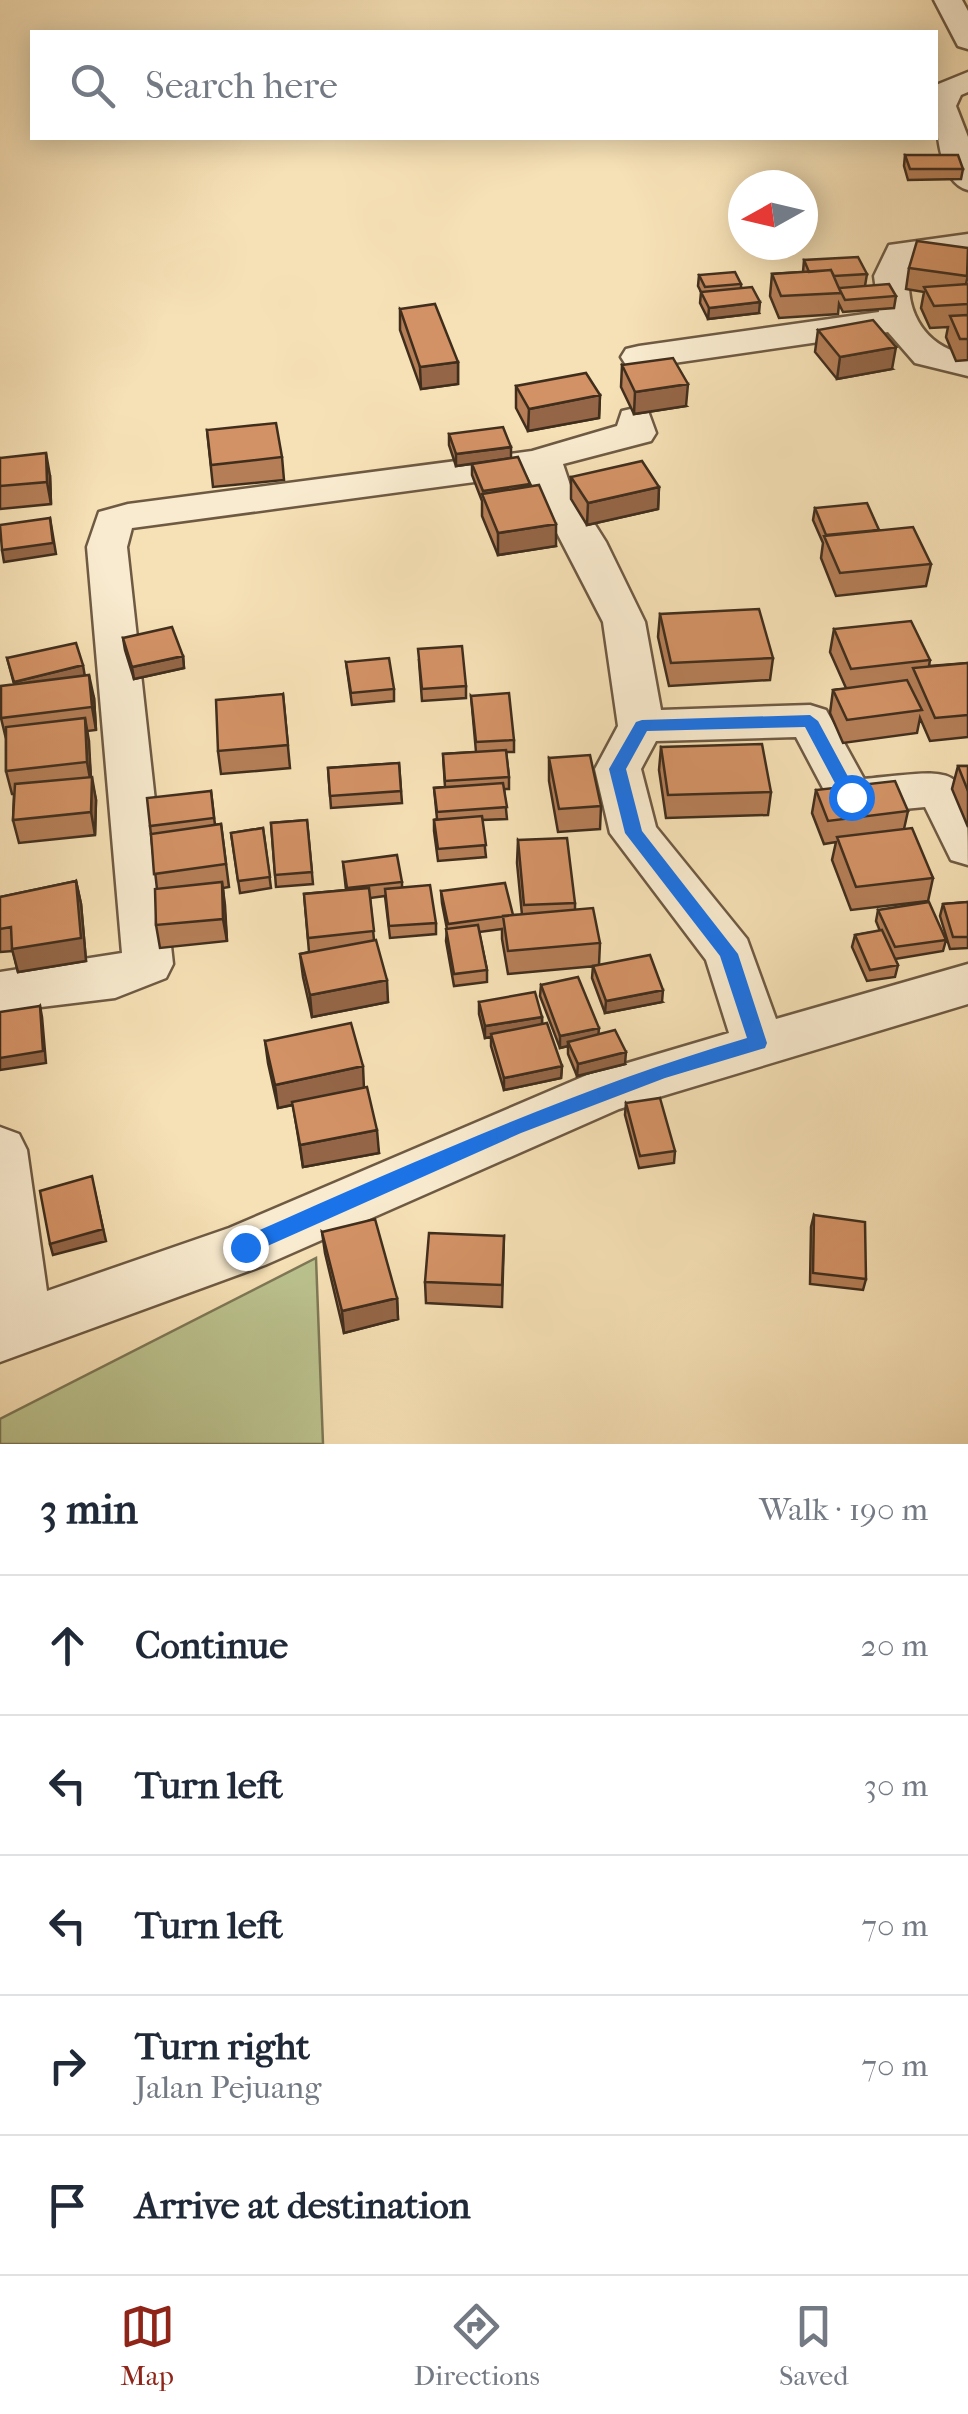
<!DOCTYPE html>
<html lang="en">
<head>
<meta charset="utf-8">
<style>
	:root { --surface:#fff; --page:#f6f6f7; --text:#1f2937; --muted:#747a83; --line:#e0e1e3; --accent:#8f2418 }
	body { margin:0; font-family:"IM FELL French Canon",serif; background:var(--page); color:var(--text) }
	.compass { position:absolute; left:728px; top:170px; width:90px; height:90px; border-radius:50%; background:var(--surface); box-shadow:0 5px 25px #0003; rotate:262deg }
	.stop { position:absolute; width:30px; height:30px; margin:-22px; border:8px solid #1a73e8; border-radius:50%; background:#fff }
	.stop.end { background:#1a73e8; border-color:#fff; box-shadow:0 2px 10px #0008 }
	.list { margin:0; padding:0; list-style:none }
	h2 { display:flex; justify-content:space-between; align-items:center; height:130px; margin:0; padding:0 40px; font-size:42px }
	h2 small { font-size:32px; font-weight:400; color:var(--muted) }
	.list li { display:grid; grid-template-columns:65px 1fr auto; gap:30px; align-items:center; box-sizing:border-box; height:140px; padding:0 40px; border-top:2px solid var(--line) }
	.list b { display:block; font-size:38px; white-space:nowrap }
	.list p { margin:0; font-size:32px; white-space:nowrap; color:var(--muted) }
	.list em { font-size:32px; font-style:normal; color:var(--muted) }
	.icon { flex:none; width:55px; height:55px; fill:none; stroke:currentColor; stroke-width:2; stroke-linecap:round; stroke-linejoin:round }
	.map { position:relative; flex:none; width:968px; height:1444px; overflow:hidden }
	.search { position:absolute; background:var(--surface); box-shadow:0 5px 25px #0003; left:30px; right:30px; top:30px; height:110px; display:flex; align-items:center; gap:25px; box-sizing:border-box; padding:0 35px; border-radius:0px; color:var(--muted); font-size:38px }
	.sheet { height:830px; background:var(--surface) }
	nav { display:flex; justify-content:space-around; align-items:center; box-sizing:border-box; height:140px; border-top:2px solid var(--line); background:var(--surface); font-size:28px; color:var(--muted) }
	nav a { display:grid; justify-items:center; gap:5px }
	nav .on { color:var(--accent) }
	.map>svg:first-child { display:block }
	.green { fill:#bbc28e; stroke:#7e7856; stroke-width:2.5 }
	.lines { fill:none; stroke-linecap:round; stroke-linejoin:round }
	.minor-casing { stroke:#6e5a43; stroke-width:5 }
	.minor { fill:#f9ebcf; fill-rule:evenodd }
	.wall { fill:#b57e57; stroke:#402e1d; stroke-width:2.5 }
	.shaded-wall { fill:#946647; stroke:#402e1d; stroke-width:2.5 }
	.building { fill:#d39265; stroke:#402e1d; stroke-width:2.5 }
	.route { fill:#1a73e8 }
</style>
</head>
<body>
<div class="map">
<svg width="968" height="1444" viewBox="0 0 968 1444">
	<rect width="100%" height="100%" fill="#f6e0b5"/>
	<filter id="stains"><feTurbulence type="fractalNoise" baseFrequency=".002" numOctaves="4"/><feColorMatrix values="0 0 0 0 .2 0 0 0 0 .09 0 0 0 0 .02 0 0 0 .5 -.17"/></filter>
	<radialGradient id="worn" r=".72"><stop offset=".6" stop-color="#630" stop-opacity="0"/><stop offset="1" stop-color="#630" stop-opacity=".3"/></radialGradient>
	<path class="green" d="M316,1258L323,1444H0V1419Z"/>
	<g class="lines">
		<g class="minor-casing">
			<path id="minor" d="M934,0H962L968,11V49L958,46Z
				M968,72V92L961,95L956,106L968,137V190C934,181 936,114 936,85Z
				M968,234V254L913,261C899,303 923,349 968,354V376L915,363L888,332L639,368L626,365L621,357L626,349L639,346L879,312L874,276L889,245Z
				M635,408L648,411L656,433L651,441L563,464L570,485L606,542L645,622L661,710L810,705L826,710L864,779C963,769 968,761 968,865L951,860L925,807L851,814L834,809L796,737L656,741L641,769L656,827L747,939L776,1019L968,964V1004L619,1109L265,1265L0,1362V1127L19,1134L27,1150L47,1291L229,1228L587,1075L729,1033L706,960L610,833L595,769L618,726L603,622L527,475L132,528L127,547L173,964L166,978L115,998L0,1012V972L122,953L87,547L99,512L128,504L532,451L617,426L622,411Z"/>
		</g>
		<use href="#minor" class="minor"/>
	</g>
	<path class="wall" d="M905,155L963,169L961,179L908,180L904,166Z
		M968,248V275L966,284H968V360L956,361L946,337L948,327L930,328L921,308L924,292L906,289L909,268Z
		M804,260L867,274L865,286L896,296L894,308L843,312L839,304L838,314L779,318L770,296L772,274L803,272Z
		M699,275L741,284V288L759,313L708,319L700,303L701,292L698,286Z
		M400,309L458,362V384L421,389L400,330Z
		M818,330L892,369L837,379L815,352Z
		M622,365L686,406L634,414L621,387Z
		M516,386L600,395L599,418L528,431L516,408Z
		M207,430L282,457L284,480L213,487Z
		M449,434L511,458L530,486L556,546L498,555L482,516V501L472,475V464L485,462L456,466L449,445Z
		M0,458L50,476L51,504L0,509Z
		M571,477L659,487L658,509L587,525L571,499Z
		M815,508L879,530L931,564L926,586L836,596L821,558L823,543L813,520Z
		M660,614L773,658L770,680L669,686L658,637Z
		M834,629L930,660L929,666L968,663V737L930,741L920,718L917,733L843,743L830,713L833,690L846,688L830,652Z
		M123,638L183,656L184,668L134,679L125,650Z
		M7,658L85,675L94,698L96,730L87,731L91,777L96,800L95,835L19,843L13,820L14,794H12L6,771V739L1,718L14,684Z
		M419,661L466,686V698L422,701Z
		M346,662L394,689V701L352,705Z
		M283,694L290,768L221,774L218,751Z
		M471,696L514,740V752H506L509,777V789H504L507,819L482,820L486,857L438,861L434,831V820L437,819L434,788L445,787L443,754L476,752Z
		M661,747L771,792L768,815L666,818L659,770Z
		M549,758L601,806L600,829L558,832L549,781Z
		M399,763L402,803L331,808L328,768Z
		M958,766H968V827L952,789Z
		M816,790L908,811L904,829L933,878L928,901L851,910L832,860L836,842L824,844L812,813Z
		M211,791L215,825L221,824L229,887L223,888L227,941L160,948L156,925L157,889L150,826Z
		M307,820L313,884L276,887L271,823Z
		M263,828L271,888L240,893L231,833Z
		M518,840L575,903V910L600,943L599,965L662,1002L605,1013L592,978L593,966H596L508,974L502,939V929L479,932L487,970V982L454,986L446,941L447,929L442,903L441,891L513,915H522L517,863Z
		M343,862L402,882V887L436,923V934L390,938L385,896L370,898L374,940L388,1002L312,1017L303,977L300,954L309,952L304,894L346,890Z
		M76,881L81,904L86,961L18,972L13,951L0,952V897Z
		M968,902V948L950,949L940,916L943,904Z
		M878,910L946,940L943,951L895,959L898,965L895,977L867,981L852,947L855,935L880,931L876,921Z
		M541,985L598,1034L625,1064L577,1076L568,1054V1046L560,1048L540,996Z
		M479,1002L542,1017V1024L562,1066L561,1078L504,1090L491,1046V1037L485,1038L479,1014Z
		M265,1041L364,1088L379,1153L303,1167L293,1105L278,1108L268,1063Z
		M626,1103L675,1151L674,1163L639,1168L625,1115Z
		M814,1215L866,1279L863,1290L810,1284L811,1227Z
		M322,1232L397,1298L398,1319L344,1333L325,1253Z
		M504,1236L502,1307L426,1303L425,1282Z"/>
	<path class="shaded-wall" d="M760,302L759,313L708,319L709,308Z
		M896,347L892,369L837,379L840,357Z
		M458,362V384L421,389L420,367Z
		M688,384L686,406L634,414L635,392Z
		M600,395L599,418L528,431L529,409Z
		M511,447V458L456,466V454Z
		M46,453L50,476L51,504L47,482Z
		M659,487L658,509L587,525L588,503Z
		M50,518L56,554L4,562L2,550Z
		M556,524V546L498,555V533Z
		M183,656L184,668L134,679L132,667Z
		M83,665L85,677L16,693L14,682Z
		M89,675L94,698L96,730L92,707Z
		M85,718L89,741L91,781L92,777L96,800L95,835L91,812V784L87,762Z
		M76,881L81,904L86,961L18,972L12,949Z
		M222,882L225,905L227,941L223,919Z
		M387,980L388,1002L312,1017L310,995Z
		M663,990L662,1002L605,1013L606,1001Z
		M40,1006L42,1017L46,1063L0,1070V1058Z
		M542,1017V1028L485,1038V1026Z
		M599,1028L598,1039L568,1042V1046L560,1048V1036Z
		M626,1052L625,1064L577,1076L578,1064Z
		M363,1066L364,1089L278,1108L275,1085Z
		M562,1066L561,1078L504,1090V1078Z
		M377,1130L379,1153L303,1167L300,1145Z
		M94,1188L106,1241L53,1255L50,1244Z
		M397,1298L398,1319L344,1333L342,1311Z"/>
	<path class="building" d="M905,155H958L963,169H910Z
		M917,241L968,248L967,276L909,268Z
		M858,257L867,274L834,276L831,270L809,272L804,260Z
		M831,270L841,293L781,296L772,274Z
		M735,272L741,284L705,287L699,275Z
		M889,284L896,296L845,300L839,288Z
		M968,284V304L934,306L924,287Z
		M752,287L760,302L709,308L701,292Z
		M435,304L458,362L420,367L400,309Z
		M968,315V339H960L950,316Z
		M873,320L896,347L840,357L818,330Z
		M673,358L688,384L635,392L622,365Z
		M586,373L600,395L529,409L516,386Z
		M276,423L282,457L211,465L207,430Z
		M503,427L511,447L456,454L449,434Z
		M46,453L47,482L0,486V458Z
		M518,457L530,484L483,491L472,464Z
		M642,461L659,487L588,503L571,477Z
		M539,485L556,524L498,533L482,494Z
		M867,503L879,530L826,535L815,508Z
		M50,518L53,543L2,550L0,525Z
		M913,527L931,564L840,573L824,536Z
		M759,609L773,658L671,663L660,614Z
		M911,621L930,660L851,669L834,629Z
		M172,627L183,656L132,667L123,638Z
		M76,643L83,665L14,682L7,658Z
		M462,646L466,686L422,689L418,649Z
		M389,658L394,689L351,693L346,662Z
		M968,663V715L935,718L913,668Z
		M89,675L92,707L1,718V686Z
		M907,680L922,710L847,720L833,690Z
		M509,693L514,740L476,742L471,696Z
		M283,694L288,745L218,751L216,700Z
		M85,718L87,762L6,771V727Z
		M762,744L771,792L668,795L661,747Z
		M506,750L509,777L445,781L443,754Z
		M590,755L601,806L559,809L549,758Z
		M399,763L401,791L330,796L328,768Z
		M958,766H968V791Z
		M92,777L91,812L13,820L15,784Z
		M895,781L908,811L828,821L816,790Z
		M503,783L507,807L437,812L434,788Z
		M211,791L214,818L150,826L147,798Z
		M482,816L486,845L438,849L434,820Z
		M307,820L312,872L275,875L271,823Z
		M221,824L226,864L154,874L151,834Z
		M263,828L270,877L238,881L231,833Z
		M912,828L933,878L856,887L837,837Z
		M567,838L575,903L524,905L518,840Z
		M397,855L402,882L347,888L343,862Z
		M76,881L81,938L12,949L11,927L0,929V897Z
		M222,882L223,919L156,925L155,889Z
		M505,883L513,915L448,924L441,891Z
		M430,885L436,923L389,926L385,889Z
		M369,888L374,931L308,938L304,894Z
		M929,902L946,940L895,947L878,910Z
		M968,902V937H953L943,904Z
		M593,908L600,943L508,951L503,916Z
		M478,925L487,970L454,974L446,929Z
		M882,930L898,965L870,970L855,935Z
		M376,940L387,980L310,995L300,954Z
		M650,955L663,990L606,1001L593,966Z
		M578,977L599,1028L560,1036L541,985Z
		M535,992L542,1017L485,1026L479,1002Z
		M40,1006L43,1051L0,1058V1012Z
		M351,1023L363,1066L275,1085L265,1041Z
		M547,1023L562,1066L504,1078L491,1034Z
		M615,1030L626,1052L578,1064L568,1042Z
		M367,1087L377,1130L300,1145L292,1102Z
		M660,1098L675,1151L640,1156L626,1103Z
		M92,1176L103,1229L50,1244L40,1191Z
		M814,1215L865,1222L866,1279L813,1273Z
		M375,1219L397,1298L342,1311L322,1232Z
		M429,1233L504,1236L502,1285L425,1282Z"/>
	<path class="route" d="M810,715L818,721L859,797L857,802H845L805,727L647,731L626,769L642,831L738,954L767,1043L765,1048L665,1078L521,1133L252,1253H237V1240C405,1166 571,1090 747,1038L720,956L625,833L609,769L636,722L642,720Z"/>
	<rect width="100%" height="100%" filter="url(#stains)"/>
	<rect width="100%" height="100%" fill="url(#worn)"/>
</svg>
<svg class="compass" viewBox="-18 -18 36 36"><path d="M0-13l5 13h-10z" fill="#e53935"/><path d="M0 13l5-13h-10z" fill="#747a83"/></svg>
<div class="stop" style="left:851px;top:797px"></div>
<div class="stop end" style="left:245px;top:1247px"></div>
<div class="search"><svg class="icon" aria-label="search" viewBox="0 0 24 24"><circle cx="10" cy="10" r="6"/><path d="M15 15l6 6"/></svg>Search here</div>
</div>
<section class="sheet">
<h2>3 min<small>Walk · 190 m</small></h2>
<ul class="list">
<li><svg class="icon" aria-label="ahead" viewBox="0 0 24 24"><path d="M12 20V5M6 11l6-6 6 6"/></svg><div><b>Continue</b></div><em>20 m</em></li>
<li><svg class="icon" aria-label="left" viewBox="0 0 24 24"><path d="M17 20v-9H6M10 6l-5 5 5 5"/></svg><div><b>Turn left</b></div><em>30 m</em></li>
<li><svg class="icon" aria-label="left" viewBox="0 0 24 24"><path d="M17 20v-9H6M10 6l-5 5 5 5"/></svg><div><b>Turn left</b></div><em>70 m</em></li>
<li><svg class="icon" aria-label="right" viewBox="0 0 24 24"><path d="M7 20v-9h11M14 6l5 5-5 5"/></svg><div><b>Turn right</b><p>Jalan Pejuang</p></div><em>70 m</em></li>
<li><svg class="icon" aria-label="arrive" viewBox="0 0 24 24"><path d="M6 21V4h12l-3 4 3 4H6"/></svg><div><b>Arrive at destination</b></div></li>
</ul>
</section>
<nav>
<a class="on"><svg class="icon" aria-label="map" viewBox="0 0 24 24"><path d="M3 6l6-2 6 2 6-2v14l-6 2-6-2-6 2zM9 4v14M15 6v14"/></svg>Map</a>
<a><svg class="icon" aria-label="directions" viewBox="0 0 24 24"><path d="M12 3l9 9-9 9-9-9zM9 14v-3h6M13 9l2 2-2 2"/></svg>Directions</a>
<a><svg class="icon" aria-label="saved" viewBox="0 0 24 24"><path d="M7 4h10v16l-5-4-5 4z"/></svg>Saved</a>
</nav>
</body>
</html>
